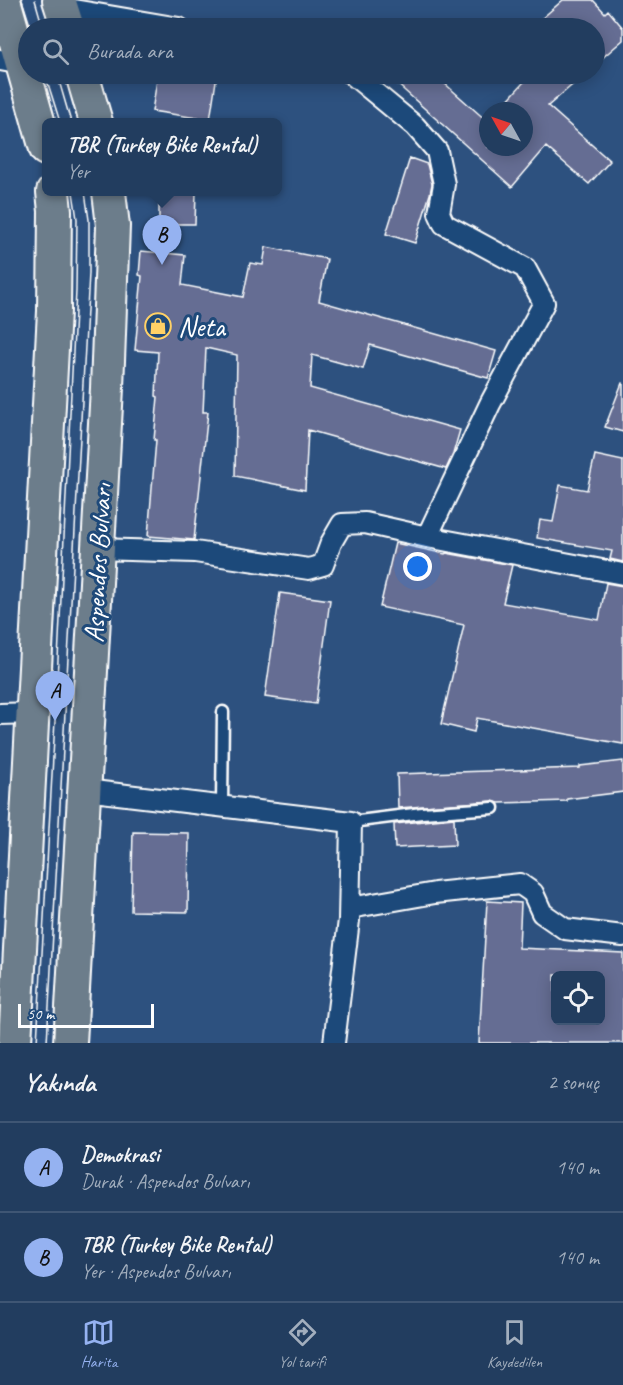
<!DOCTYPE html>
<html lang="tr">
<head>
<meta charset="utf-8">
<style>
	:root { --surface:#223d5f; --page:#2a4465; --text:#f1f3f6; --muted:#a2aebd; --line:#3f5674; --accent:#95b2f1 }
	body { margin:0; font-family:Caveat,sans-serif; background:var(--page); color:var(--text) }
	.controls { position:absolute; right:18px; bottom:18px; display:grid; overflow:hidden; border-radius:9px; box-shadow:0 3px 15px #0003 }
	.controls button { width:54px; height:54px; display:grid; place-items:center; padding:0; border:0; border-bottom:2px solid var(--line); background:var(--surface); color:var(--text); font:30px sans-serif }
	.compass { position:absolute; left:479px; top:102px; width:54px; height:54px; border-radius:50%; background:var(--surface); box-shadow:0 3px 15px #0003; rotate:310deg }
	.scale { position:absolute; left:18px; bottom:15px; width:136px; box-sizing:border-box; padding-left:6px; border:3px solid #fff; border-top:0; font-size:16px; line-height:21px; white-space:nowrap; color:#fff; -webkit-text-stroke:4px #1f4a7a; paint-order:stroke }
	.you { position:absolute; left:418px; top:567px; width:21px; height:21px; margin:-15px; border:4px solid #fff; border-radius:50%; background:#1a73e8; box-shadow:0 0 0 9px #1a73e833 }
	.badge { display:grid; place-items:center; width:39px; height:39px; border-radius:50%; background:var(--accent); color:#111; font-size:20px; font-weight:700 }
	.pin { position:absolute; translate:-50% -50px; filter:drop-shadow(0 2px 3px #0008) }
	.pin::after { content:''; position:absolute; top:32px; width:21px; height:18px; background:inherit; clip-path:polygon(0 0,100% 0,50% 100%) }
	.popup { position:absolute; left:42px; top:118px; width:240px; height:78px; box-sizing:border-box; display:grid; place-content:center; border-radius:9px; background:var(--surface); filter:drop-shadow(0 2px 4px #0005); font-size:20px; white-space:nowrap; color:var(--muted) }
	.popup b { font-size:22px; color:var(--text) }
	.popup::after { content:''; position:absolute; left:50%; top:100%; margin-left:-12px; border:12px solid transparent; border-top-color:var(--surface) }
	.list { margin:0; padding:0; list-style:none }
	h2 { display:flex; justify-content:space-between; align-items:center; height:78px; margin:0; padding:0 24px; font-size:26px }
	h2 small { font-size:20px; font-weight:400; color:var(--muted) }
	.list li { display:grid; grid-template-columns:39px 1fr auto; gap:18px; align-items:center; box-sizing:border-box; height:90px; padding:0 24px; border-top:2px solid var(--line) }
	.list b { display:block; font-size:22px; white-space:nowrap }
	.list p { margin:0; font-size:20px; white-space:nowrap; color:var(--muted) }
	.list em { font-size:20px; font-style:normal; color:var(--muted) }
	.icon { flex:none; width:33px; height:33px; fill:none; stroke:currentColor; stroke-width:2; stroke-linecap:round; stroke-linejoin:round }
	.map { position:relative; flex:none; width:623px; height:1043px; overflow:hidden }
	.search { position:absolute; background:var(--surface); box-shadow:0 3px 15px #0003; left:18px; right:18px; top:18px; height:66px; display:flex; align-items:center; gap:15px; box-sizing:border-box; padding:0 21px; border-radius:33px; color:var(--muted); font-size:22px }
	.sheet { height:258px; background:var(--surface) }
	nav { display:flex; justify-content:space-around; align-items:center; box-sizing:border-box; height:84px; border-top:2px solid var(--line); background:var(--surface); font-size:16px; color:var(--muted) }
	nav a { display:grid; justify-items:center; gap:3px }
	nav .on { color:var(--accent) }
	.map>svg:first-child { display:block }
	.building { fill:#656d93; stroke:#fff; stroke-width:1.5; fill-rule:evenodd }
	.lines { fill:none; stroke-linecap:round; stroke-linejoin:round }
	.service-casing { stroke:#fff; stroke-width:15 }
	.minor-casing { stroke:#fff; stroke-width:24 }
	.primary-casing { stroke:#fff; stroke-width:36 }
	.service { stroke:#1f4a7a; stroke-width:10 }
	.minor { stroke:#1f4a7a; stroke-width:20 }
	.primary { stroke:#6c7d8b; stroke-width:32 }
	.tram { stroke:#fff; stroke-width:1.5 }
	.labels { text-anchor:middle; stroke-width:6; stroke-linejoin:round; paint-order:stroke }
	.poi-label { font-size:28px; fill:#fff; stroke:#1f4a7a; text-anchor:start }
	.street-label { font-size:28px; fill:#fff; stroke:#1f4a7a }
</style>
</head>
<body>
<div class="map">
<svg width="623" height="1043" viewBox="0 0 623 1043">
	<rect width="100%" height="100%" fill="#2d517f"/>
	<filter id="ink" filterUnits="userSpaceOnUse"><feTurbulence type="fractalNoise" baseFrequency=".0167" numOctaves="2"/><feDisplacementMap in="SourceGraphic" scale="12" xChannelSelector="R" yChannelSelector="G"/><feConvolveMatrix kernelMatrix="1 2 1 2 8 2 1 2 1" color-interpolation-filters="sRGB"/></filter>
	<g filter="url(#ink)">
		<path class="building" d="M563,0H593L605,13L608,10L623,28V40L594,65V28H531Z
			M158,74H217L210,120L152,111Z
			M403,74H434L488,122V147H524V111H498L523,83L536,74H585L548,106L610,161L589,184L546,147L512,187L395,82Z
			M410,158L427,164L432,184L430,194L415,243L386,234Z
			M159,192H196L195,224H159Z
			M266,247L327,259L319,301L496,351L488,378L370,345L363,369L312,355L310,388L460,430L453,454L446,469L308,430L305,490L235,476L237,355L206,348L203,412H208L194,540L148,536L156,440H154L158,397L156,396L158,352L135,350L142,276L139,275L141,251L185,255L182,285L243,297L250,263L263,265Z
			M622,383H623V432L605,427Z
			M595,455L623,461V562L610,559L612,551L537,538L540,520L553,522L560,485L587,490Z
			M395,543L445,554L446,553L512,565L503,603L599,620L606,583L623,586V744L477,718L474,732L441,724L464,625L380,607Z
			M280,593L330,600L316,704L265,697Z
			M623,761V792L567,799V801L499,803L492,801L398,808L397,774L580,768V766Z
			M454,818L455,845L395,848L394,824Z
			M133,832L189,833L188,912L131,911Z
			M487,901L521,903L519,948L623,953V1043H479ZM555,975H600V1020H555Z"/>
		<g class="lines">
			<g class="service-casing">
				<path id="service" d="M222,806L223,712
					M351,822L422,813L493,808"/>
			</g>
			<g class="minor-casing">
				<path id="minor" d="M62,8L179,28
					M0,60L22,64
					M427,537L623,574
					M97,549L195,552L309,569L323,565L331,543L342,524L365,523L427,537L490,404L544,303L525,268L444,224L439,213L444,184L437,151L415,126L352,74
					M0,714L33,713
					M85,790L351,822L349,920L334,1043
					M350,908L435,893L520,884L533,893L542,913L565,929L623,936"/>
			</g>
			<g class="primary-casing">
				<path id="primary" d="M4,0L46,149
					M59,0L68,28
					M82,74L96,122
					M15,1043L54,311L55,211L53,192
					M70,1043L107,388L113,226L109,192"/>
			</g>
			<use href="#service" class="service"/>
			<use href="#minor" class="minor"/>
			<use href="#primary" class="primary"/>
			<path class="tram" d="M22,0L31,28
				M35,0L43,28
				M45,74L60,122
				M57,74L71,122
				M37,1043L55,721L76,291L77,219L73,192
				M47,1043L89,273V220L85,192"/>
		</g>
	</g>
	<defs>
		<g id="shop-ring" transform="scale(1.35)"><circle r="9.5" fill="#1f4a7a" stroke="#ffd166" stroke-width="1.5"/><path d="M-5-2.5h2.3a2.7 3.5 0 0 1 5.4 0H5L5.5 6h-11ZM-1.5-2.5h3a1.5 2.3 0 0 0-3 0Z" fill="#ffd166"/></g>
	</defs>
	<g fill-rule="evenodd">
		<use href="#shop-ring" x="158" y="326"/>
	</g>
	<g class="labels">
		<g class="poi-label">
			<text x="178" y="336">Neta</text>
		</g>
		<g class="street-label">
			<text transform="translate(97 563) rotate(-87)" y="10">Aspendos Bulvarı</text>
		</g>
	</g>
</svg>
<div class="controls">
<button><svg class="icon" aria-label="locate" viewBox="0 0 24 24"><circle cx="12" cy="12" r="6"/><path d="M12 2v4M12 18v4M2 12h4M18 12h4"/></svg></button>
</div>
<svg class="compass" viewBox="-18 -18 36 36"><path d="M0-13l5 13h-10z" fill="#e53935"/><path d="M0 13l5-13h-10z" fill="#a2aebd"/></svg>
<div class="scale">50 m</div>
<div class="you"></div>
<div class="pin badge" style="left:55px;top:721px">A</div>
<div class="pin badge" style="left:162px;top:265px">B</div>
<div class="popup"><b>TBR (Turkey Bike Rental)</b>Yer</div>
<div class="search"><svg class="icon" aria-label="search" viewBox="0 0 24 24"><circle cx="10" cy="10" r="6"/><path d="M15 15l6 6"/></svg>Burada ara</div>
</div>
<section class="sheet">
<h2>Yakında<small>2 sonuç</small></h2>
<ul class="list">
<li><span class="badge">A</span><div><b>Demokrasi</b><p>Durak · Aspendos Bulvarı</p></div><em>140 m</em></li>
<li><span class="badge">B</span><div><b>TBR (Turkey Bike Rental)</b><p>Yer · Aspendos Bulvarı</p></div><em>140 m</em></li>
</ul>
</section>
<nav>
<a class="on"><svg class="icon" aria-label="map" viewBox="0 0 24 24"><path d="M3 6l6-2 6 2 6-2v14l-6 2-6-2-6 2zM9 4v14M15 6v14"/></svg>Harita</a>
<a><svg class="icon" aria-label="directions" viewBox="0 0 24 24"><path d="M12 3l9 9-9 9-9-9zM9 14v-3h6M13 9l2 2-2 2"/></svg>Yol tarifi</a>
<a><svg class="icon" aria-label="saved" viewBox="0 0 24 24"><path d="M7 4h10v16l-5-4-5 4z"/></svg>Kaydedilen</a>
</nav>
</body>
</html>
